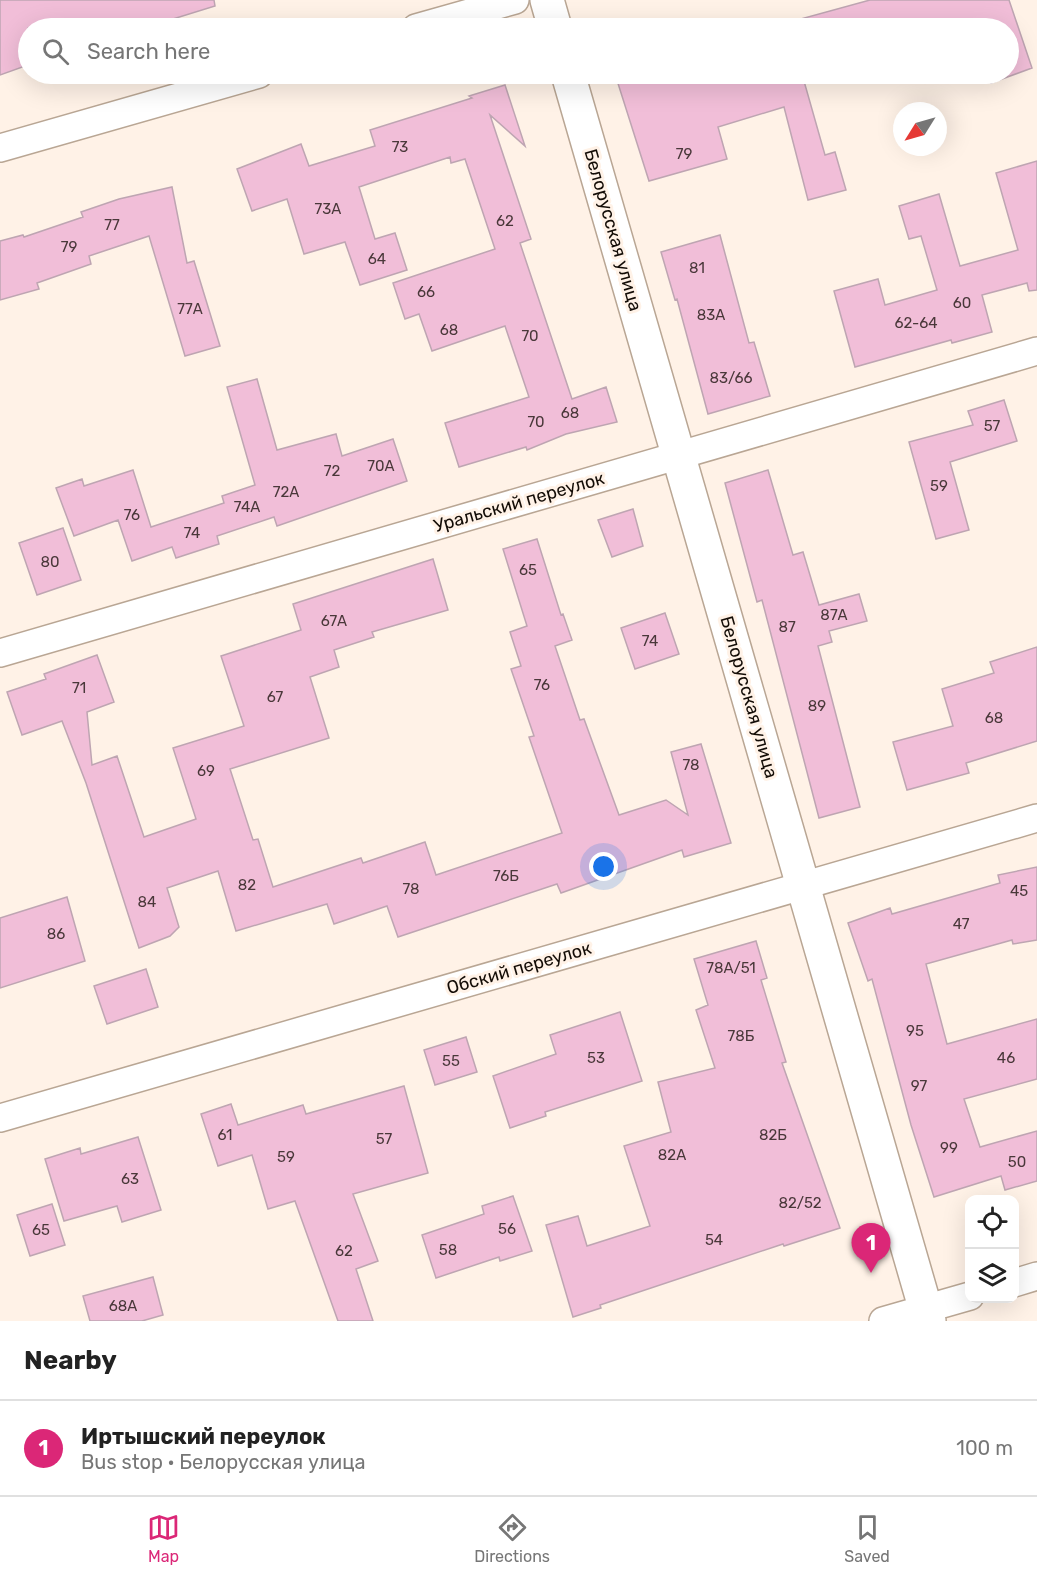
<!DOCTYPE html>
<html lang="en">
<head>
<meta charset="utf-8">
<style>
	:root { --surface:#fff; --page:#f2f2f2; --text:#222; --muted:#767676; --line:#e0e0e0; --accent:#db2777 }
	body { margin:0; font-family:Rubik,sans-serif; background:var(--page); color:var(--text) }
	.controls { position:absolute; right:18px; bottom:18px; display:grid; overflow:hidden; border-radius:12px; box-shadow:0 6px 24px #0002 }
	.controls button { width:54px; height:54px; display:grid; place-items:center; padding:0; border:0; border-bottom:2px solid var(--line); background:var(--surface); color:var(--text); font:30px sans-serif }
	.compass { position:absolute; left:893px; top:102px; width:54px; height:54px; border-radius:50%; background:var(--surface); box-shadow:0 6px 24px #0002; rotate:233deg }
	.you { position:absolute; left:604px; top:867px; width:21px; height:21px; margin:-15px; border:4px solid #fff; border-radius:50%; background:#1a73e8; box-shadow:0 0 0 9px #1a73e833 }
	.badge { display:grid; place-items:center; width:39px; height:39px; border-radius:50%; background:var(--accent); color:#fff; font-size:20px; font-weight:700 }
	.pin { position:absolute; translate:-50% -50px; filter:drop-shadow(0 2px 3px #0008) }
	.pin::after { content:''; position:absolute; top:32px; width:21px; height:18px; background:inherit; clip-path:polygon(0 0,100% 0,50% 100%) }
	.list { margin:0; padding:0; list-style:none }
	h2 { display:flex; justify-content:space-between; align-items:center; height:78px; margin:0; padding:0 24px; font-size:26px }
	h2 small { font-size:20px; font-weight:400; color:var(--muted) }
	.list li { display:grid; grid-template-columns:39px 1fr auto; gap:18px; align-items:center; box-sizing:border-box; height:96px; padding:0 24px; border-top:2px solid var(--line) }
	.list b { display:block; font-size:22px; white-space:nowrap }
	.list p { margin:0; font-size:20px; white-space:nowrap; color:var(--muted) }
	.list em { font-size:20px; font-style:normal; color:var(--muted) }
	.icon { flex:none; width:33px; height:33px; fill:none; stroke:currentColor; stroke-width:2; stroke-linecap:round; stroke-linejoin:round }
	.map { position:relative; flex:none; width:1037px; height:1321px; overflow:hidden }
	.search { position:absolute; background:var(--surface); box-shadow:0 6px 24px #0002; left:18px; right:18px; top:18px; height:66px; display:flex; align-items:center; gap:15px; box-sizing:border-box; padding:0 21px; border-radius:33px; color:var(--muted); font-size:22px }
	.sheet { height:174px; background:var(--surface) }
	nav { display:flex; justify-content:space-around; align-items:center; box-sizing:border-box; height:84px; border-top:2px solid var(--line); background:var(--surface); font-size:16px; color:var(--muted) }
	nav a { display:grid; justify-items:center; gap:3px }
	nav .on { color:var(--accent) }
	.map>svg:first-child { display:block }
	.building { fill:#f1bed8; stroke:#bea5b2; stroke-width:1.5 }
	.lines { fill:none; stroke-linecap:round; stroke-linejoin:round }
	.minor-casing { stroke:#b9a694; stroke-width:30 }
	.secondary-casing { stroke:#b9a694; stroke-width:36 }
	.minor { stroke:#fff; stroke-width:27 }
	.secondary { stroke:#fff; stroke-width:33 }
	.labels { text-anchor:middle; stroke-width:6; stroke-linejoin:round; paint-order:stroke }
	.number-label { font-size:15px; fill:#4a383a }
	.street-label { font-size:18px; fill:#130c06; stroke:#fff2e7 }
</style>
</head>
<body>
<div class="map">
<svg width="1037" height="1321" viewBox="0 0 1037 1321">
	<rect width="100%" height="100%" fill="#fff2e7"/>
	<path class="building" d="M0,0H214L215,6L144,28H28V65L0,75Z
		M870,0H1009L1032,68L991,83L987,74H1008V28H971L968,20L937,28H798L797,20Z
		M615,74H802L825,155L835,152L846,190L808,200L784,107L718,127L727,159L649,181Z
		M505,85L525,146L490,115L531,239L520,243L572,399L606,387L617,422L566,434L527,450L526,447L459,467L445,423L529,397L505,326L432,351L419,314L405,319L393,283L495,249L465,159L451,163L450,157L359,187L375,239L395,233L407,270L360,285L345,242L304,254L287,199L252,211L237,169L301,144L309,166L375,146L370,130L472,98L469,96Z
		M1037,161V290L1029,291L1027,283L982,295L992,332L952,343L951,340L855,367L834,291L878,279L885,305L937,290L921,236L909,239L899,206L939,194L960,266L1018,250L996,173Z
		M172,187L187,263L194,261L220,346L185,356L149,236L89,256L91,264L37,283L39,289L0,300V241L23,235L24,237L83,217L81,212L119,199Z
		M720,235L749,343L754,342L770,396L708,414L677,299L675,300L661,252Z
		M257,379L277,450L336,434L342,456L393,439L407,481L277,526L274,517L217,536L219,544L176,558L172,547L132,561L118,520L74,536L56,488L82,479L84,486L133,470L151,527L224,503L222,496L255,485L227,387Z
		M1004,400L1017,441L950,462L969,530L936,539L909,442L973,425L968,411Z
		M768,470L793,555L803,552L819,605L859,594L867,621L829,631L832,642L818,646L860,807L819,818L762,600L757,602L725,483Z
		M633,509L643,546L612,557L598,520Z
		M63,528L81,580L37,595L19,543Z
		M537,539L561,615L563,614L572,640L555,646L580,720L584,719L619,815L666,800L688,815L671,752L701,744L731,843L684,857L682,850L561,893L557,884L398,937L387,906L334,924L327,904L236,931L218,871L167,888L179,927L170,936L139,948L86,783L62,721L22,735L7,692L46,679L44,674L97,655L114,702L87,712L92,765L117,756L144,837L196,819L173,748L244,726L221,656L301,630L293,604L433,559L448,610L372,632L374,637L334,650L339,667L310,677L329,738L230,769L253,840L258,839L273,887L361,858L363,863L425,842L436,875L562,833L529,737L534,736L511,669L521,666L510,632L527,626L503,549Z
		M665,613L679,654L635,669L621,628Z
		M1037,647V741L966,763L969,773L907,790L893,742L953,726L942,689L994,673L990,662Z
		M1037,867V940L1013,944L1012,940L926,964L947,1044L1037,1019V1079L964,1099L980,1147L1037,1131V1181L1005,1190L1001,1176L934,1197L911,1125L872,979L868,981L848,923L890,908L892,914L1000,883L998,875Z
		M67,897L85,961L0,988V918Z
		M756,941L767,978L761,980L786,1062L782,1063L840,1228L784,1246L783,1244L600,1305L601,1308L573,1317L546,1225L578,1216L587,1246L650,1226L624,1146L671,1132L658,1082L715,1068L696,1010L708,1005L694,959Z
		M146,969L158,1007L107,1024L94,986Z
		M620,1012L642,1081L545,1112L546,1116L510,1128L493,1076L556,1054L550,1035Z
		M466,1037L477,1072L435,1085L424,1050Z
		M404,1086L428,1173L353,1194L378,1261L356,1269L373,1321H338L295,1201L268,1209L252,1155L218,1166L201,1114L231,1104L238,1125L303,1105L306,1114Z
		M138,1137L161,1210L122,1222L117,1206L64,1221L45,1159L80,1148L81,1154Z
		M513,1196L532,1251L500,1261L499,1257L436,1278L422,1235L484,1214L482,1206Z
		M52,1204L65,1245L30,1256L17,1215Z
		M153,1277L163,1315L142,1321H90L83,1296Z"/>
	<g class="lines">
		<g class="minor-casing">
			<path id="minor" d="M416,28L515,0
				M0,148L259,74
				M0,653L1037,351
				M0,1118L1037,818
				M1014,1283L1037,1276
				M883,1321L970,1296"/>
		</g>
		<g class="secondary-casing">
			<path id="secondary" d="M547,0L555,28
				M568,74L929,1321"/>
		</g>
		<use href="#minor" class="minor"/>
		<use href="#secondary" class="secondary"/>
	</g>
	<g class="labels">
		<g class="number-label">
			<text x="400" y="152">73</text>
			<text x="684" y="159">79</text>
			<text x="328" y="214">73А</text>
			<text x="505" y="226">62</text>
			<text x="112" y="230">77</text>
			<text x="69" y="252">79</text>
			<text x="377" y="264">64</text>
			<text x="697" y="273">81</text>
			<text x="426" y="297">66</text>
			<text x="962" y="308">60</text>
			<text x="190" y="314">77А</text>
			<text x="711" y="320">83А</text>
			<text x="916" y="328">62-64</text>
			<text x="449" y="335">68</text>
			<text x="530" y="341">70</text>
			<text x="731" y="383">83/66</text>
			<text x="570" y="418">68</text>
			<text x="536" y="427">70</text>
			<text x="992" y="431">57</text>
			<text x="381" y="471">70А</text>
			<text x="332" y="476">72</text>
			<text x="939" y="491">59</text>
			<text x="286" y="497">72А</text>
			<text x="247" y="512">74А</text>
			<text x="132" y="520">76</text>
			<text x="192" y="538">74</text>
			<text x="50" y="567">80</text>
			<text x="528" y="575">65</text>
			<text x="834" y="620">87А</text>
			<text x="334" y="626">67А</text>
			<text x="787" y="632">87</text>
			<text x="650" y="646">74</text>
			<text x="542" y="690">76</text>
			<text x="79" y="693">71</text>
			<text x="275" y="702">67</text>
			<text x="817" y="711">89</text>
			<text x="994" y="723">68</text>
			<text x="691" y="770">78</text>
			<text x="206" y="776">69</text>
			<text x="506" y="881">76Б</text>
			<text x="247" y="890">82</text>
			<text x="411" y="894">78</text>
			<text x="1019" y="896">45</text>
			<text x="147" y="907">84</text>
			<text x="961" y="929">47</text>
			<text x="56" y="939">86</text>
			<text x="731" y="973">78А/51</text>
			<text x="915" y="1036">95</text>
			<text x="741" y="1041">78Б</text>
			<text x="596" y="1063">53</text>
			<text x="1006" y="1063">46</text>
			<text x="451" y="1066">55</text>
			<text x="919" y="1091">97</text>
			<text x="225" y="1140">61</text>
			<text x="773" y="1140">82Б</text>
			<text x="384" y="1144">57</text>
			<text x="949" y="1153">99</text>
			<text x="672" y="1160">82А</text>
			<text x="286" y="1162">59</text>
			<text x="1017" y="1167">50</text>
			<text x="130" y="1184">63</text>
			<text x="800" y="1208">82/52</text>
			<text x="507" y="1234">56</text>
			<text x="41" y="1235">65</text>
			<text x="714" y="1245">54</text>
			<text x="448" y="1255">58</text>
			<text x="344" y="1256">62</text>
			<text x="123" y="1311">68А</text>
		</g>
		<g class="street-label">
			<text transform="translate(613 230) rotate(74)" y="6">Белорусская улица</text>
			<text transform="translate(519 502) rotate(-16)" y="6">Уральский переулок</text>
			<text transform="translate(749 697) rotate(74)" y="6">Белорусская улица</text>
			<text transform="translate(519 968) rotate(-16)" y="6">Обский переулок</text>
		</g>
	</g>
</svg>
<div class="controls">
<button><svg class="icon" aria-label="locate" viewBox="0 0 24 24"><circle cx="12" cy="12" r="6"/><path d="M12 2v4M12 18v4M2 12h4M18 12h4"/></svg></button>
<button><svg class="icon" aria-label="layers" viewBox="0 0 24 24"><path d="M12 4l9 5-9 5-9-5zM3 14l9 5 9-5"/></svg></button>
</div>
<svg class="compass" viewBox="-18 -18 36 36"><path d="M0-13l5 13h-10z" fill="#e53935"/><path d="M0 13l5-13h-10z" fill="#767676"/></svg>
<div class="you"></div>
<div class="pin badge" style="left:871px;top:1273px">1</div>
<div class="search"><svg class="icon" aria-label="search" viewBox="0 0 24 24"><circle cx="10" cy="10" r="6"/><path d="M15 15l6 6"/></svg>Search here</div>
</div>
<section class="sheet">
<h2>Nearby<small></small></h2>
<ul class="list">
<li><span class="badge">1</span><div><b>Иртышский переулок</b><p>Bus stop · Белорусская улица</p></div><em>100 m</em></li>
</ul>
</section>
<nav>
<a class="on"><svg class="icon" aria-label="map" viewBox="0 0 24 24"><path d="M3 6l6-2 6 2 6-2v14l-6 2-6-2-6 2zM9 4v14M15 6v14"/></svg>Map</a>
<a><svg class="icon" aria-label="directions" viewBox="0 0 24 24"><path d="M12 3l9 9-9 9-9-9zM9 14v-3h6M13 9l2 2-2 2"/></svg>Directions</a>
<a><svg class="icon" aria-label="saved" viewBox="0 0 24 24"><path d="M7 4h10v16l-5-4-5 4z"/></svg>Saved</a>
</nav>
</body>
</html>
